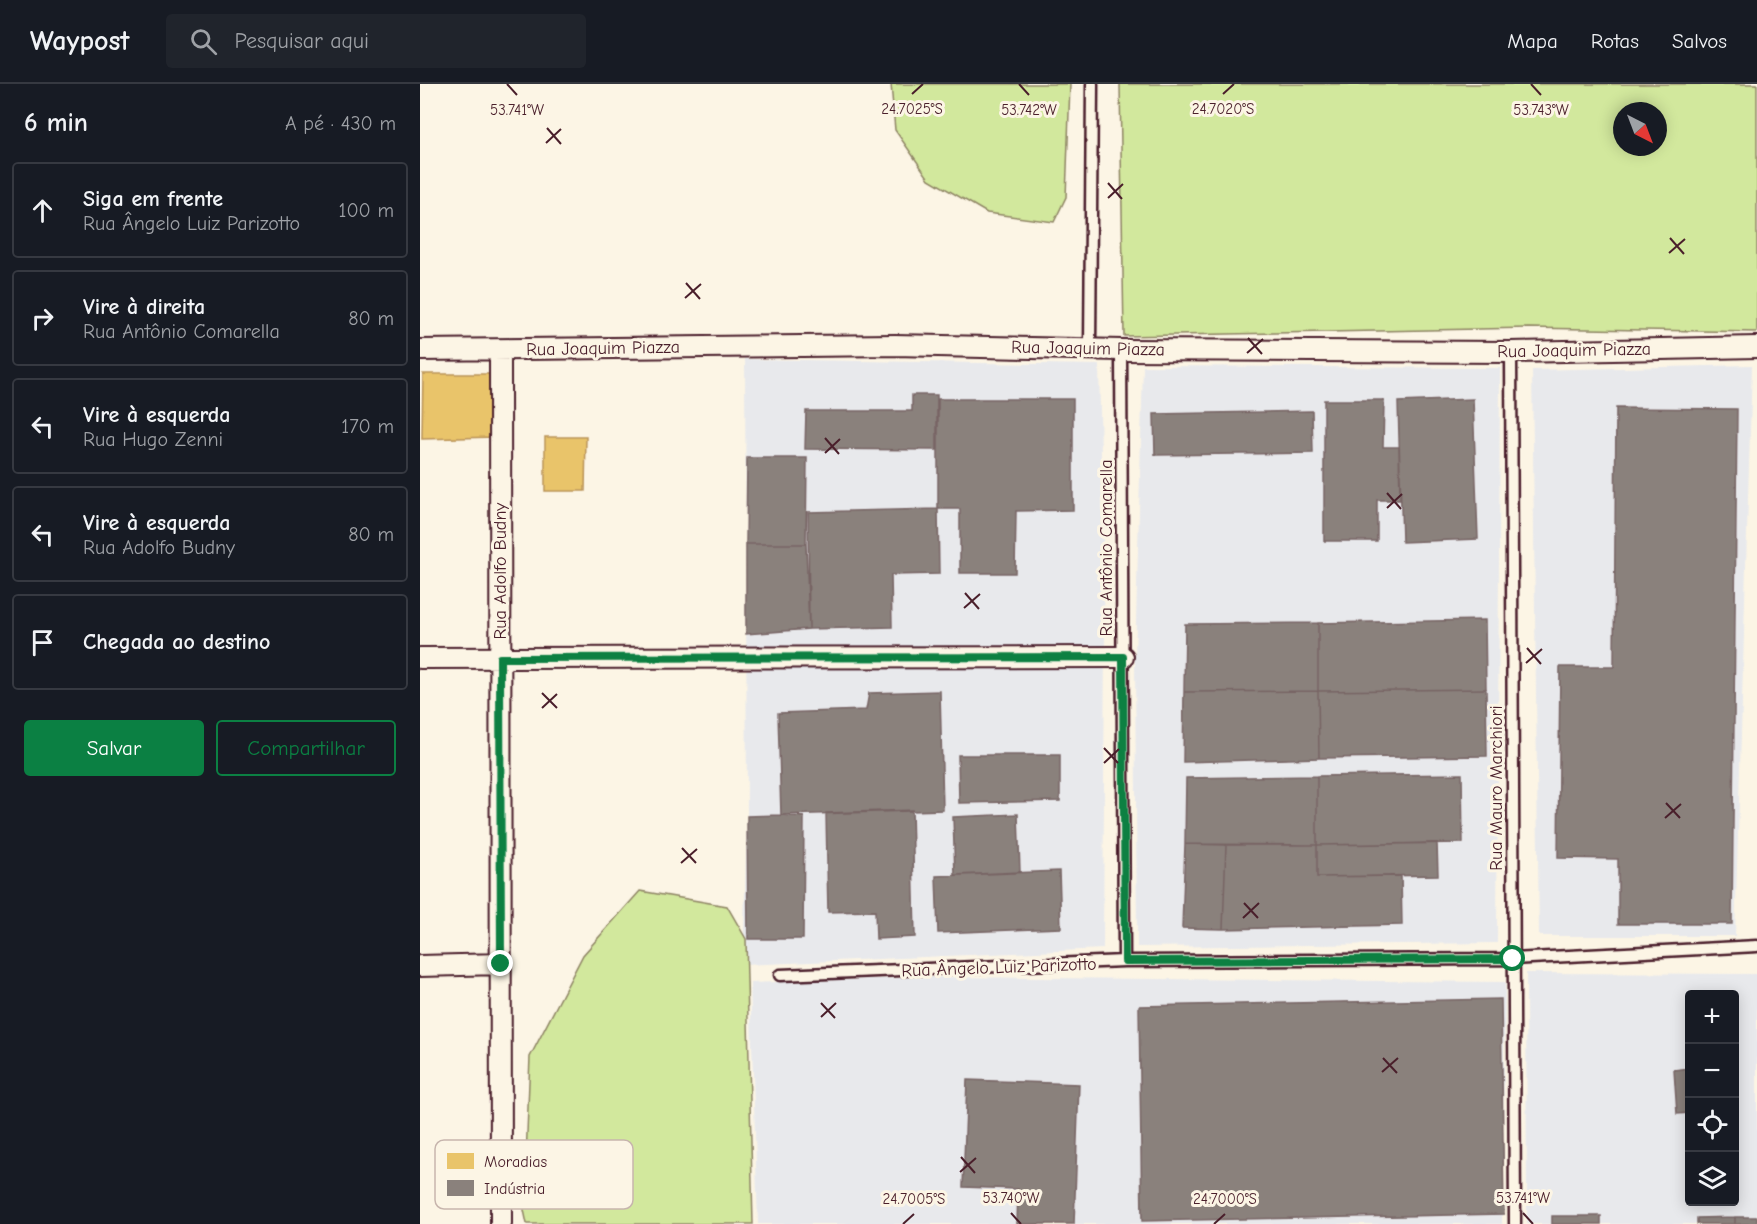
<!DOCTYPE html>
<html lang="pt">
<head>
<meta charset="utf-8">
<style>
	:root { --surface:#171b24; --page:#20242c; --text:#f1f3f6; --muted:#9ea1a6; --line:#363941; --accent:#0b8043 }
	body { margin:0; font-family:"Comic Neue",sans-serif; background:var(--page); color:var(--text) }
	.controls { position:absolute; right:18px; bottom:18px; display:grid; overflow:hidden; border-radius:6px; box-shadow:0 3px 15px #0003 }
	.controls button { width:54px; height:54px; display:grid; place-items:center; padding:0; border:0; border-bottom:2px solid var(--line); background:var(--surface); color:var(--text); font:30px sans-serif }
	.compass { position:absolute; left:1193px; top:18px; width:54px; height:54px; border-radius:50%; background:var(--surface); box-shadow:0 3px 15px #0003; rotate:138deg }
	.stop { position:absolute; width:18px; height:18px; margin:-14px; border:4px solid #0b8043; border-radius:50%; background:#fff }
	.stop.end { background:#0b8043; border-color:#fff; box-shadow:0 2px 6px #0008 }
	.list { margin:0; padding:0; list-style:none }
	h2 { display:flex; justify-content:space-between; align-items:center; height:78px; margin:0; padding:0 24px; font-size:26px }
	h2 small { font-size:20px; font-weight:400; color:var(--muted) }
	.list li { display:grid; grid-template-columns:39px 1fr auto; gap:18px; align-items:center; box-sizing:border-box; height:96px; margin:0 12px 12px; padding:0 12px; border:2px solid var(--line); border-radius:6px }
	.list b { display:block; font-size:22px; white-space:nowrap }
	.list p { margin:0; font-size:20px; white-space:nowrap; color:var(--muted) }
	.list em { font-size:20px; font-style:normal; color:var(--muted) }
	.actions { display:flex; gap:12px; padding:18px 24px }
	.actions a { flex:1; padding:14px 0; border:2px solid var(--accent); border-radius:6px; text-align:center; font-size:21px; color:var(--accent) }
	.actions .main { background:var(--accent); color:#fff }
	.icon { flex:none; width:33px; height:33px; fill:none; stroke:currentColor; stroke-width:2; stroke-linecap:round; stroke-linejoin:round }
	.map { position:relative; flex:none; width:1337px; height:1140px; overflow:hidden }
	header { display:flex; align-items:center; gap:36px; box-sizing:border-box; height:84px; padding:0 30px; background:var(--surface); border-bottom:2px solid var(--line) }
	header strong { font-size:28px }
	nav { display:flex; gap:33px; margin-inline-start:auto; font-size:21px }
	.search { width:420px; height:54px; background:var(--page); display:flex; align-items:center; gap:15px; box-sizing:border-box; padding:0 21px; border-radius:6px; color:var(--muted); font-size:22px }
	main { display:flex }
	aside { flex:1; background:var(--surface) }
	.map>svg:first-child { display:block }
	.built { fill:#e8e9ec; fill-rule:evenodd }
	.green { fill:#d2e89d; stroke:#8e8464; stroke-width:1.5; fill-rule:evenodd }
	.homes { fill:#e9c46a; stroke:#b99257; stroke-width:1.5 }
	.industry { fill:#8a817c; stroke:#776464; stroke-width:1.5 }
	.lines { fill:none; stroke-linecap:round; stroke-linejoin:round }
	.service-casing { stroke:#4a1f2b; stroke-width:15 }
	.minor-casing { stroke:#4a1f2b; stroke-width:24 }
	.service { stroke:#fcf5e5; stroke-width:10 }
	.minor { stroke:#fcf5e5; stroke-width:20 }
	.route { stroke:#0b8043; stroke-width:8 }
	.ticks { fill:none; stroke:#4a1f2b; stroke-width:2 }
	.labels { text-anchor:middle; stroke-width:6; stroke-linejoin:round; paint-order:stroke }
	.street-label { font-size:18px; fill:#4a1f2b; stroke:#fcf5e5 }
	.key { fill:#fcf5e5; stroke:#c7b5ad; stroke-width:1.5 }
	.key-label { font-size:16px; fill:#4a1f2b }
	.ticks-label { font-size:15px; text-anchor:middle; fill:#4a1f2b; stroke:#fcf5e5; stroke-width:6; stroke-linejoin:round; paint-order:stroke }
</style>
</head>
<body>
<header>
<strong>Waypost</strong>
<div class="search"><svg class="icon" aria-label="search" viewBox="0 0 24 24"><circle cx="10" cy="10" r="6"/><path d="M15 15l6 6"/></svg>Pesquisar aqui</div>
<nav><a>Mapa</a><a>Rotas</a><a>Salvos</a></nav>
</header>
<main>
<aside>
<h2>6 min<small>A pé · 430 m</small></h2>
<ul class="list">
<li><svg class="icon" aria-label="ahead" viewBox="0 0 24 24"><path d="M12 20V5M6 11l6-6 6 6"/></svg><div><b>Siga em frente</b><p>Rua Ângelo Luiz Parizotto</p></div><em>100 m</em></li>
<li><svg class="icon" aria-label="right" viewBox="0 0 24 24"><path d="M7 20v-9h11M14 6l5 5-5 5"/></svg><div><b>Vire à direita</b><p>Rua Antônio Comarella</p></div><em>80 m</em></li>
<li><svg class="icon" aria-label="left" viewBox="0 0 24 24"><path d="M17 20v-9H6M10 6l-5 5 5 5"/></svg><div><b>Vire à esquerda</b><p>Rua Hugo Zenni</p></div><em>170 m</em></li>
<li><svg class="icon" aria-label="left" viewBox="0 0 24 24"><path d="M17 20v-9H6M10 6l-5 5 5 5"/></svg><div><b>Vire à esquerda</b><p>Rua Adolfo Budny</p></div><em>80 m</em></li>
<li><svg class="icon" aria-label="arrive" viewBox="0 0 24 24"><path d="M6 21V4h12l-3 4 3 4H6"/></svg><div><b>Chegada ao destino</b></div></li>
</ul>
<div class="actions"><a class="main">Salvar</a><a>Compartilhar</a></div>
</aside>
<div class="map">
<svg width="1337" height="1140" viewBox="0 0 1337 1140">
	<rect width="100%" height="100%" fill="#fcf5e5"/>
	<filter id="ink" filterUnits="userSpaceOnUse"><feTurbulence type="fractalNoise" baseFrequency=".0167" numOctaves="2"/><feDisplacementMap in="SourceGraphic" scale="12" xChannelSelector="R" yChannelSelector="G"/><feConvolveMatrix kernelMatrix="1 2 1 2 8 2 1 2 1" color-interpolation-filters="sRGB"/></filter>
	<g filter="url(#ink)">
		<path class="built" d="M325,275L679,281L685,550L683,865L323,881L327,732Z
			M1332,281L1315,852H1119L1112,286Z
			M723,282L1080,284L1077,859L717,863L715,574Z
			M1106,889L1337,890V1140H1107ZM1270,910H1314V1118H1270Z
			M510,893L1085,898L1082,1140H338L330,899Z"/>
		<path class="green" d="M471,0H650L646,113L634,138L567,129L509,95L475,46Z
			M700,0H1337V248L1109,244L704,252ZM1202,27H1238V63H1202Z
			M220,807L307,822L326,855L333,1140H107L104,1126L110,973L163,871Z"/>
		<path class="homes" d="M3,290H74V353L2,355Z
			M125,353H166L165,407H125Z"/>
		<path class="industry" d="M492,311H517V366L385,365L386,327H492Z
			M518,315H653V426L596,427L595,489H540V425H518Z
			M1053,315L1058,455L982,458L978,318Z
			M904,316H964L963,363H979L980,416H957V457H904Z
			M1196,324L1317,325L1312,840H1198V775L1138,774L1140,583H1194Z
			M892,327L893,369L735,371L734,330Z
			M327,374H387L386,460H326Z
			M518,425L519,490L471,491L472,543L389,545L388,428Z
			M326,460H386L389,545L326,550Z
			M1065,536L1066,605L898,607V539Z
			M898,539V607L764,608L765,540Z
			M1066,605L1067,672L899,674L898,607Z
			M520,607L523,726L361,731L358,629L446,626L449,609Z
			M898,607L899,674L763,678L764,608Z
			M538,671H640V717L539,719Z
			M1042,690L1043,759L897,761V692Z
			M897,692V761L765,760L766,694Z
			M492,726L495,853L456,855L455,827L408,828L406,729Z
			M598,730L600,788L535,791L533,733Z
			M361,731L384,733L383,855H328L327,732Z
			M1017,759L1018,791L897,793V761Z
			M765,760L806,761L803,845L762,844Z
			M806,761H897V793L981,792L982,841L803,845Z
			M639,787L641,844L518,849L516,792Z
			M1081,915L1084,1130L722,1137L719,922Z
			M1270,984V1029L1257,1030L1254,986Z
			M547,996L659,1000L654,1140H597L598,1105L543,1103Z
			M1132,1132H1181V1140H1132Z
			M1315,1133V1140H1277V1134Z
			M1315,1133H1337V1140H1315Z"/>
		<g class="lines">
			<g class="service-casing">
				<path id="service" d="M670,264L672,0
					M701,266L704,877
					M1091,268L1095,1140
					M360,891L704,877L1093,875L1337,862"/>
			</g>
			<g class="minor-casing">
				<path id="minor" d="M0,266L475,261L701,266L1091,268L1337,263
					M80,266L81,1140
					M0,574L703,573
					M0,882L81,880"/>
			</g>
			<use href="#service" class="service"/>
			<use href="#minor" class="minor"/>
		</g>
	</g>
	<g class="lines" filter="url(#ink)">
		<path class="route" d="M81,880L80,574L703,573L705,877L1093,875"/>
	</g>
	<path class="ticks" d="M87,0L97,11M599,0L609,11M1111,0L1121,11M492,10L503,0M803,10L814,0M127,44L141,60M126,59L141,45M688,99L702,115M688,114L703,100M1250,154L1264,170M1249,169L1265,155M266,199L280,215M265,214L281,200M828,254L842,270M827,269L843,255M405,354L419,370M405,369L420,355M967,409L981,425M967,424L982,410M545,509L559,525M544,524L560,510M1107,564L1121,580M1106,579L1122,565M122,609L137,624M122,624L137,610M684,664L698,679M684,679L699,665M1246,719L1260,734M1245,734L1261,720M262,764L276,779M261,779L277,765M824,819L838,834M823,834L839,819M401,919L415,934M401,933L416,919M963,974L977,989M962,988L978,974M541,1073L555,1089M540,1088L556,1074M591,1129L601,1140M1103,1129L1113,1140M483,1140L494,1130M794,1140L805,1130"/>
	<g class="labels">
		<g class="street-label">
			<text transform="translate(183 264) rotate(-1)" y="6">Rua Joaquim Piazza</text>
			<text transform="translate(668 264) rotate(1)" y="6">Rua Joaquim Piazza</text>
			<text transform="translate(1154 266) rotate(-1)" y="6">Rua Joaquim Piazza</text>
			<text transform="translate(686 464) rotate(-90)" y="6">Rua Antônio Comarella</text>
			<text transform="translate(80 487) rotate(-90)" y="6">Rua Adolfo Budny</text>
			<text transform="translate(1076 704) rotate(-90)" y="6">Rua Mauro Marchiori</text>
			<text transform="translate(579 883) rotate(-2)" y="6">Rua Ângelo Luiz Parizotto</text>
		</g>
	</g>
	<rect x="15" y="1056" width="198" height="69" rx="9" class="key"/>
	<rect x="27" y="1069" width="27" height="16" fill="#e9c46a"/>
	<rect x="27" y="1096" width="27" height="16" fill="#8a817c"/>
	<g class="key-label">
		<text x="64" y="1083">Moradias</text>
		<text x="64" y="1110">Indústria</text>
	</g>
	<g class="ticks-label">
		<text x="492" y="30">24.7025°S</text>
		<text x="803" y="30">24.7020°S</text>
		<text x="97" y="31">53.741°W</text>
		<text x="609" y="31">53.742°W</text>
		<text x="1121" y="31">53.743°W</text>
		<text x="591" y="1119">53.740°W</text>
		<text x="1103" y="1119">53.741°W</text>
		<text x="494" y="1120">24.7005°S</text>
		<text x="805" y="1120">24.7000°S</text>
	</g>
</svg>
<div class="controls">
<button>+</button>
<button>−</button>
<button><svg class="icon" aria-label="locate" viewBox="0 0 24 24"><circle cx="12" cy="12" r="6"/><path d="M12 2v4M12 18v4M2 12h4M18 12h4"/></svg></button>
<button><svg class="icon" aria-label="layers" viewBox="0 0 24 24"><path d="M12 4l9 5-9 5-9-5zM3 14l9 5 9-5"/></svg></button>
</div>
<svg class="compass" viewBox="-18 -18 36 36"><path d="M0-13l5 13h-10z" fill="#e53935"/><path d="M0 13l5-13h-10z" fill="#9ea1a6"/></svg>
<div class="stop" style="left:1093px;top:875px"></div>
<div class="stop end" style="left:81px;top:880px"></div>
</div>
</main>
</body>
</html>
